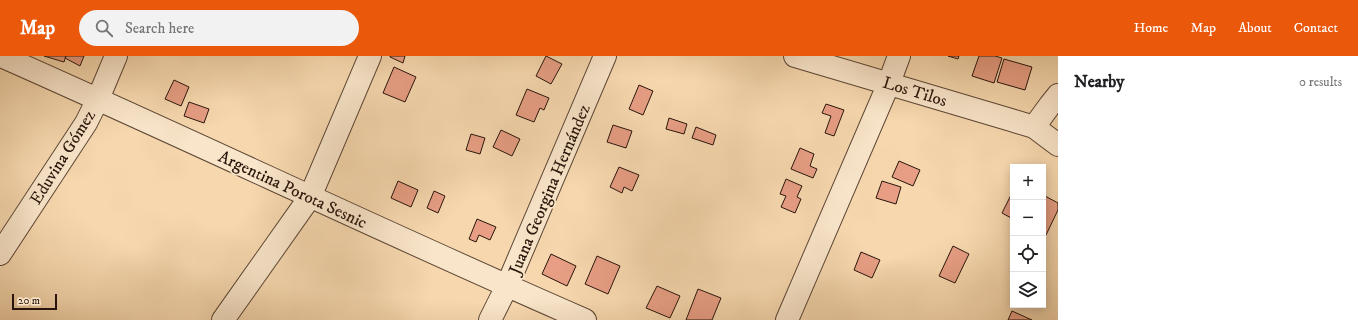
<!DOCTYPE html>
<html lang="en">
<head>
<meta charset="utf-8">
<style>
	:root { --surface:#fff; --page:#f2f2f2; --text:#202124; --muted:#757577; --line:#e0e0e0; --accent:#ea580c }
	body { margin:0; font-family:"IM FELL DW Pica",serif; background:var(--page); color:var(--text) }
	.controls { position:absolute; right:12px; bottom:12px; display:grid; overflow:hidden; border-radius:0px; box-shadow:0 2px 10px #0003 }
	.controls button { width:36px; height:36px; display:grid; place-items:center; padding:0; border:0; border-bottom:1px solid var(--line); background:var(--surface); color:var(--text); font:20px sans-serif }
	.scale { position:absolute; left:12px; bottom:10px; width:45px; box-sizing:border-box; padding-left:4px; border:2px solid #29150b; border-top:0; font-size:11px; line-height:14px; white-space:nowrap; color:#29150b; -webkit-text-stroke:3px #f9e5ca; paint-order:stroke }
	.list { margin:0; padding:0; list-style:none }
	h2 { display:flex; justify-content:space-between; align-items:center; height:52px; margin:0; padding:0 16px; font-size:17px }
	h2 small { font-size:13px; font-weight:400; color:var(--muted) }
	.icon { flex:none; width:22px; height:22px; fill:none; stroke:currentColor; stroke-width:2; stroke-linecap:round; stroke-linejoin:round }
	.map { position:relative; flex:none; width:1058px; height:264px; overflow:hidden }
	header { display:flex; align-items:center; gap:24px; box-sizing:border-box; height:56px; padding:0 20px; background:var(--accent); color:#fff }
	header strong { font-size:19px }
	nav { display:flex; gap:22px; margin-inline-start:auto; font-size:14px }
	.search { width:280px; height:36px; background:var(--page); display:flex; align-items:center; gap:10px; box-sizing:border-box; padding:0 14px; border-radius:22px; color:var(--muted); font-size:15px }
	main { display:flex }
	aside { flex:1; background:var(--surface) }
	.map>svg:first-child { display:block }
	.building { fill:#e79e84; stroke:#29150b }
	.lines { fill:none; stroke-linecap:round; stroke-linejoin:round }
	.minor-casing { stroke:#5c4634; stroke-width:24 }
	.minor { stroke:#f9e5ca; stroke-width:22 }
	.labels { text-anchor:middle; stroke-width:3.5; stroke-linejoin:round; paint-order:stroke }
	.street-label { font-size:17px; fill:#29150b; stroke:#f9e5ca }
</style>
</head>
<body>
<header>
<strong>Map</strong>
<div class="search"><svg class="icon" aria-label="search" viewBox="0 0 24 24"><circle cx="10" cy="10" r="6"/><path d="M15 15l6 6"/></svg>Search here</div>
<nav><a>Home</a><a>Map</a><a>About</a><a>Contact</a></nav>
</header>
<main>
<div class="map">
<svg width="1058" height="264" viewBox="0 0 1058 264">
	<rect width="100%" height="100%" fill="#f6d7ae"/>
	<filter id="stains"><feTurbulence type="fractalNoise" baseFrequency=".005" numOctaves="4"/><feColorMatrix values="0 0 0 0 .2 0 0 0 0 .09 0 0 0 0 .02 0 0 0 .5 -.17"/></filter>
	<radialGradient id="worn" r=".72"><stop offset=".6" stop-color="#630" stop-opacity="0"/><stop offset="1" stop-color="#630" stop-opacity=".3"/></radialGradient>
	<path class="building" d="M44,0H66L64,6Z
		M66,0H84L80,10L65,2Z
		M390,0H405L403,7L390,1Z
		M546,0L562,8L551,28L536,20Z
		M948,0H959L958,3Z
		M979,0H995L1002,2L994,27L972,20Z
		M1004,3L1032,11L1025,34L997,26Z
		M394,11L416,21L405,46L383,37Z
		M174,24L189,31L181,50L165,43Z
		M639,29L653,35L643,59L629,53Z
		M527,33L549,42L544,54L540,52L534,66L516,59Z
		M189,46L209,53L204,67L184,60Z
		M826,48L844,54L834,80L825,77L831,60L822,57Z
		M669,62L687,68L684,78L666,73Z
		M613,69L632,75L626,92L607,86Z
		M696,71L716,79L713,89L692,82Z
		M501,74L520,83L512,100L493,91Z
		M471,78L485,82L480,98L466,94Z
		M800,92L814,98L810,110L817,113L813,122L791,113Z
		M899,105L920,114L913,130L892,121Z
		M619,111L639,119L632,135L624,131L622,137L610,131Z
		M786,123L802,130L797,141L801,143L795,157L781,151L786,140L780,138Z
		M398,125L418,134L411,151L391,142Z
		M882,125L901,131L896,148L876,142Z
		M434,135L445,140L438,157L427,152Z
		M1013,135V163L1002,157Z
		M1045,140L1058,147V154L1046,179L1043,177V145Z
		M477,163L496,171L490,184L479,179L476,186L469,183Z
		M953,190L969,198L955,227L939,220Z
		M861,196L880,204L872,222L854,214Z
		M551,198L576,210L567,230L542,218Z
		M597,200L620,210L608,238L585,228Z
		M657,230L680,240L670,262L646,252Z
		M698,233L721,242L712,264H686Z
		M1012,255L1032,264H1008Z"/>
	<g class="lines">
		<g class="minor-casing">
			<path id="minor" d="M1,0C196,86 389,179 585,264
				M795,0L1011,64L1034,71L1058,89
				M1034,71L1050,49L1058,39
				M0,198L86,67L98,43L116,0
				M223,264L310,141L370,0
				M490,264L507,230L605,0
				M787,264L889,27L899,0"/>
		</g>
		<use href="#minor" class="minor"/>
	</g>
	<g class="labels">
		<g class="street-label">
			<text transform="translate(915 35) rotate(17)" y="6">Los Tilos</text>
			<text transform="translate(62 101) rotate(-58)" y="6">Eduvina Gómez</text>
			<text transform="translate(293 133) rotate(25)" y="6">Argentina Porota Sesnic</text>
			<text transform="translate(549 133) rotate(-67)" y="6">Juana Georgina Hernández</text>
		</g>
	</g>
	<rect width="100%" height="100%" filter="url(#stains)"/>
	<rect width="100%" height="100%" fill="url(#worn)"/>
</svg>
<div class="controls">
<button>+</button>
<button>−</button>
<button><svg class="icon" aria-label="locate" viewBox="0 0 24 24"><circle cx="12" cy="12" r="6"/><path d="M12 2v4M12 18v4M2 12h4M18 12h4"/></svg></button>
<button><svg class="icon" aria-label="layers" viewBox="0 0 24 24"><path d="M12 4l9 5-9 5-9-5zM3 14l9 5 9-5"/></svg></button>
</div>
<div class="scale">20 m</div>
</div>
<aside>
<h2>Nearby<small>0 results</small></h2>
<ul class="list">
</ul>
</aside>
</main>
</body>
</html>
